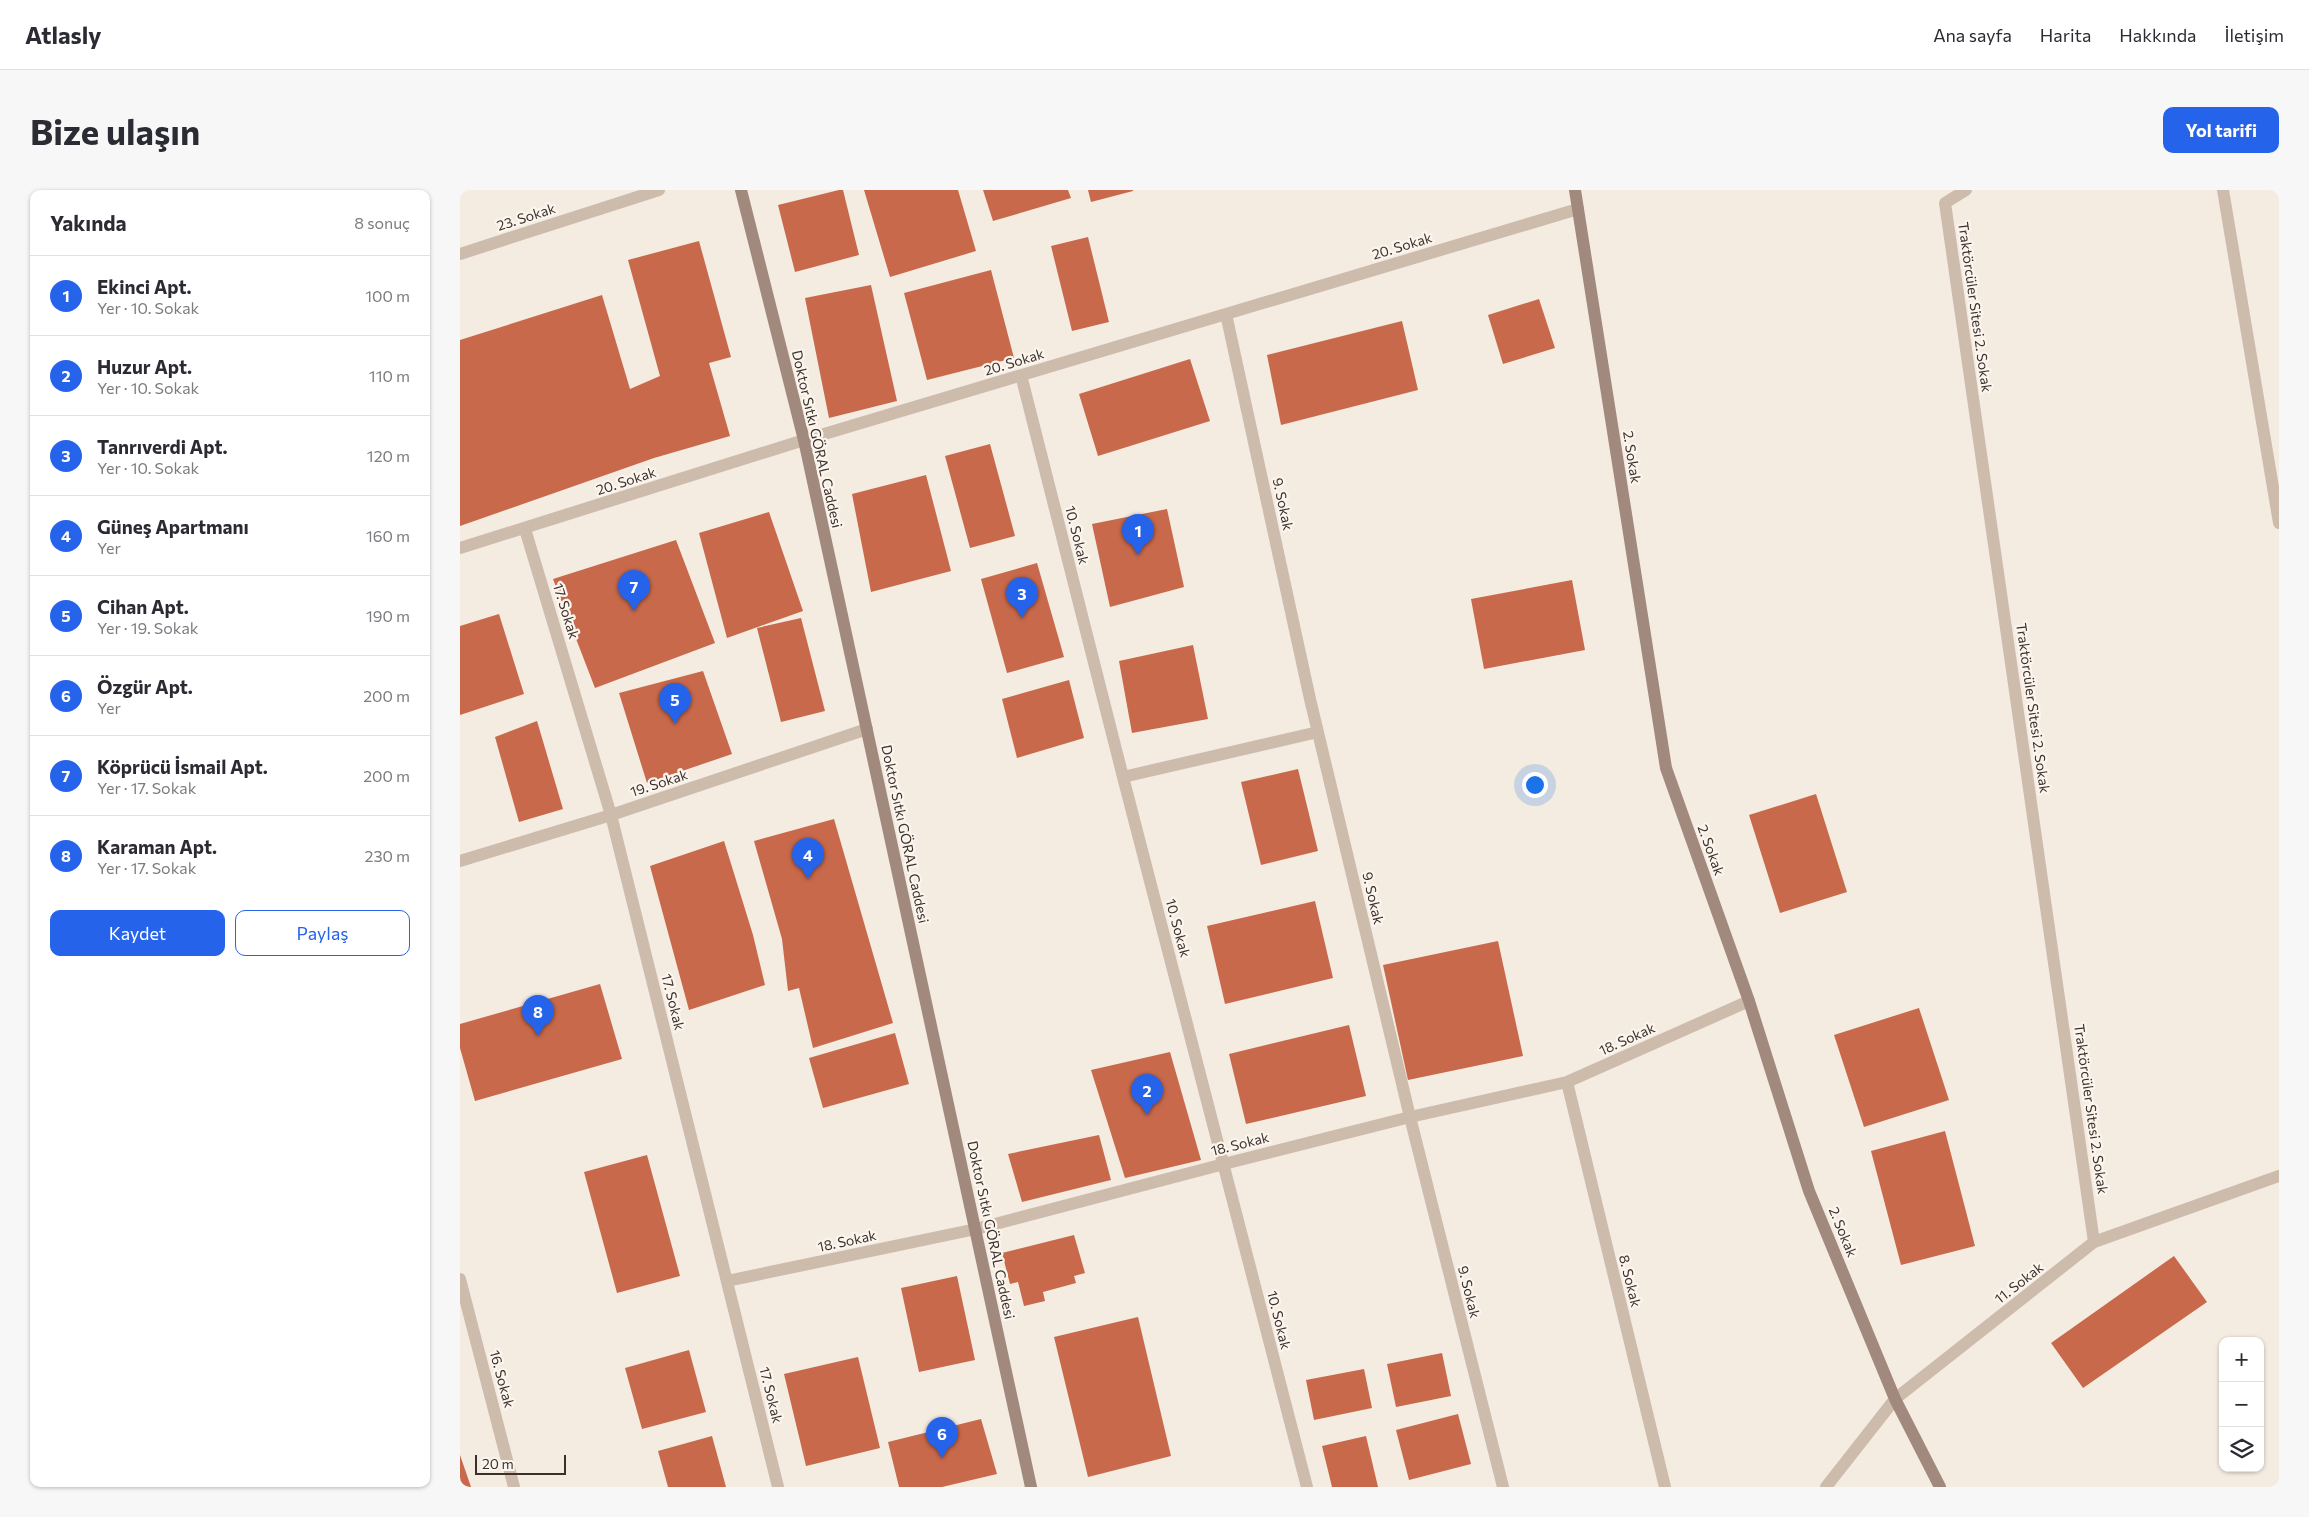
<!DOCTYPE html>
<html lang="tr">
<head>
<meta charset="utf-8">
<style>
	:root { --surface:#fff; --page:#f7f7f7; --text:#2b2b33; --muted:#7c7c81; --line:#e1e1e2; --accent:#2563eb }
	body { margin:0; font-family:Commissioner,sans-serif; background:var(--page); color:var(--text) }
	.controls { position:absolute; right:15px; bottom:15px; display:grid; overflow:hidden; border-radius:10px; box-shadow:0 1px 4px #0004 }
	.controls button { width:45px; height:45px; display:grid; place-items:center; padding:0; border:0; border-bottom:1px solid var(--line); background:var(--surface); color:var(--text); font:25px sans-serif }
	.scale { position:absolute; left:15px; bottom:12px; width:91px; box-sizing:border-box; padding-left:5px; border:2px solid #3b302b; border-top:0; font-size:14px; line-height:18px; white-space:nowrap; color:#3b302b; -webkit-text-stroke:4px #fbf5ee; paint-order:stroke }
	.you { position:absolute; left:1074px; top:594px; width:18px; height:18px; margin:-12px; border:4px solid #fff; border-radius:50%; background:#1a73e8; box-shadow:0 0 0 8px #1a73e833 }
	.badge { display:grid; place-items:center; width:32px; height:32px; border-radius:50%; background:var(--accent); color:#fff; font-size:16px; font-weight:700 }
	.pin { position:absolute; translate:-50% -41px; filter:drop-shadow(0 1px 2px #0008) }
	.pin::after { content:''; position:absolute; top:26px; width:18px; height:15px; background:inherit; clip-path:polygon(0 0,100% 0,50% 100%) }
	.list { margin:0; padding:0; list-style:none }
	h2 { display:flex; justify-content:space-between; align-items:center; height:65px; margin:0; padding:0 20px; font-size:21px }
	h2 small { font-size:16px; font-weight:400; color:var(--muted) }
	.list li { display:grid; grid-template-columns:32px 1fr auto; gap:15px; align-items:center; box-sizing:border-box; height:80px; padding:0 20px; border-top:1px solid var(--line) }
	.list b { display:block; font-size:19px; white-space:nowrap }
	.list p { margin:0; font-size:16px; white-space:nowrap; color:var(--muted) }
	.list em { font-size:16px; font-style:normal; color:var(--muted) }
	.actions { display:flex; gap:10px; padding:15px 20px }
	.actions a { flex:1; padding:11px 0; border:1px solid var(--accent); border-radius:10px; text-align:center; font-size:18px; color:var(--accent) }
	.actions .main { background:var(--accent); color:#fff }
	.icon { flex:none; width:28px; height:28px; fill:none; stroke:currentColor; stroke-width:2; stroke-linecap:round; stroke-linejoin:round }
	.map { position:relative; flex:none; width:1819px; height:1297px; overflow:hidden; border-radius:10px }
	header { display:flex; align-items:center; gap:30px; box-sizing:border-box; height:70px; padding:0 25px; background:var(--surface); border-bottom:1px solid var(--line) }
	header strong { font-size:24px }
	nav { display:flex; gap:28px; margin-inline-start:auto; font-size:18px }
	.intro { display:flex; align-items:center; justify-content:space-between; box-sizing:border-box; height:120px; padding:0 30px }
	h1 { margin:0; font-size:35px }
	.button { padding:12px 22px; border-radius:10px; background:var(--accent); color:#fff; font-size:18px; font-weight:700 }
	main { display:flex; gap:30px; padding:0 30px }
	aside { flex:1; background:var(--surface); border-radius:10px; box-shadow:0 1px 4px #0004 }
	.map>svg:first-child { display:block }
	.building { fill:#c8694b }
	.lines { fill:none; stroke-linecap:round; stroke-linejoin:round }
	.street { stroke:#cdbbac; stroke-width:12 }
	.secondary { stroke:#a18a7d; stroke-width:12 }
	.labels { text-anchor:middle; stroke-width:4.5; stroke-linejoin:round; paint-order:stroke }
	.street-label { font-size:14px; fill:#3b302b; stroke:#fbf5ee }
</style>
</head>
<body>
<header>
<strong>Atlasly</strong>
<nav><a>Ana sayfa</a><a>Harita</a><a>Hakkında</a><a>İletişim</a></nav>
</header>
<div class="intro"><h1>Bize ulaşın</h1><a class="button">Yol tarifi</a></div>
<main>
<aside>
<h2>Yakında<small>8 sonuç</small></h2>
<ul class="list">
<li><span class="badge">1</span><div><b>Ekinci Apt.</b><p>Yer · 10. Sokak</p></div><em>100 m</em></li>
<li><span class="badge">2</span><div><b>Huzur Apt.</b><p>Yer · 10. Sokak</p></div><em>110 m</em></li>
<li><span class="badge">3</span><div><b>Tanrıverdi Apt.</b><p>Yer · 10. Sokak</p></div><em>120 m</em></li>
<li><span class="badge">4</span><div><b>Güneş Apartmanı</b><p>Yer</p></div><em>160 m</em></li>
<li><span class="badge">5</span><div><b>Cihan Apt.</b><p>Yer · 19. Sokak</p></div><em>190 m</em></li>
<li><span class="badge">6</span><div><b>Özgür Apt.</b><p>Yer</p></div><em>200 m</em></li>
<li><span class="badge">7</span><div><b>Köprücü İsmail Apt.</b><p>Yer · 17. Sokak</p></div><em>200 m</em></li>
<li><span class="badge">8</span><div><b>Karaman Apt.</b><p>Yer · 17. Sokak</p></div><em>230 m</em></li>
</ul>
<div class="actions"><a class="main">Kaydet</a><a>Paylaş</a></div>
</aside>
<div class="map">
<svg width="1819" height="1297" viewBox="0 0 1819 1297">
	<rect width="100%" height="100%" fill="#f4ebe1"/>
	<path class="building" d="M379,0H383L399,65L335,82L318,15Z
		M404,0H498L516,61L430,87Z
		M523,0H608L611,8L533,31Z
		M628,0H673V1L631,12Z
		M628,47L649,132L612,141L591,56Z
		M239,51L271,167L249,173L270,246L194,268L0,336V150L142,105L170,199L200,186L168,70Z
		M531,80L554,168L467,190L444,103Z
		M411,95L437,211L369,228L345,108Z
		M1079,109L1095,158L1043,174L1028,125Z
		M942,131L958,200L821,235L807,165Z
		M730,169L750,231L638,266L619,204Z
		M530,254L555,346L510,358L485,266Z
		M466,285L491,381L411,402L392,304Z
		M707,319L724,397L650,417L632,334Z
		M309,322L343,421L267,448L239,343Z
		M216,350L255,453L135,498L93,389Z
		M577,373L604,467L547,483L521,389Z
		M1112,390L1125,460L1024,479L1011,409Z
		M39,424L64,504L0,525V436Z
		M341,428L365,521L321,532L297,438Z
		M733,455L748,529L672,543L659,471Z
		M243,481L272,564L187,593L159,503Z
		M609,490L624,548L557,568L542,509Z
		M77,531L103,619L59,632L35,547Z
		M838,579L858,661L801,675L781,592Z
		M1356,604L1387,702L1320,723L1289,625Z
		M374,629L433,833L353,858L339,798L328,801L322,749L294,651Z
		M264,651L293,745L305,795L229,820L190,676Z
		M855,711L873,788L765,814L747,736Z
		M1038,751L1063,866L948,890L923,775Z
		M140,794L162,869L15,911L0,858V834Z
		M1459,818L1489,910L1404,937L1374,845Z
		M889,835L906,906L786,934L769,864Z
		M435,843L449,894L363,918L349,868Z
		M710,862L741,970L665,988L631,880Z
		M1485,941L1515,1056L1441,1075L1411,961Z
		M639,945L651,990L562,1012L548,964Z
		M187,965L220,1086L157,1103L124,982Z
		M614,1045L625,1083L614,1086L616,1093L583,1102L585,1111L564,1116L558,1092L550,1094L542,1063Z
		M1714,1066L1747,1112L1623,1198L1591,1153Z
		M497,1086L515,1170L459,1182L441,1098Z
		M678,1127L711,1266L628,1287L594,1147Z
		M229,1160L246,1222L182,1239L165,1178Z
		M982,1163L991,1206L936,1217L927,1174Z
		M398,1167L420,1258L346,1276L324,1184Z
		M904,1179L912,1218L854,1230L846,1190Z
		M998,1224L1011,1274L949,1290L936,1240Z
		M521,1229L537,1284L482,1297H439L428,1252Z
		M252,1246L266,1297H208L198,1261Z
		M906,1246L918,1297H872L862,1256Z
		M0,1265L11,1297H0Z"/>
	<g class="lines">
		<path class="street" d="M1506,0L1485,13L1634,1052
			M1763,0L1819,333
			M0,64L199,0
			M766,124L850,509L950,927L1043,1297
			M561,185L663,587L847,1297
			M65,339L151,625L318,1297
			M0,358L344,250L1118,19
			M663,587L858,542
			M0,671L151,625L407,539
			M1107,892L1205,1297
			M0,1089L54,1297
			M267,1091L516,1039L764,974L950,927L1107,892L1289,811
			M1366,1297L1435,1209L1634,1052L1819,986"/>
		<path class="secondary" d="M281,0L344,250L571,1297
			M1115,0L1206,578L1289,811L1349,1001L1435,1209L1480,1297"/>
	</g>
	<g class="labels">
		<g class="street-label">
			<text transform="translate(66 27) rotate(-18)" y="5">23. Sokak</text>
			<text transform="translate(942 56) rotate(-17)" y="5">20. Sokak</text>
			<text transform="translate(1515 117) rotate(82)" y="5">Traktörcüler Sitesi 2. Sokak</text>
			<text transform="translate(554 172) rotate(-17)" y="5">20. Sokak</text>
			<text transform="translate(357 249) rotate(77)" y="5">Doktor Sıtkı GÖRAL Caddesi</text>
			<text transform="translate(1172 267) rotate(81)" y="5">2. Sokak</text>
			<text transform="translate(166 291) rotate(-18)" y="5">20. Sokak</text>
			<text transform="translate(823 314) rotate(78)" y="5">9. Sokak</text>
			<text transform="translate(617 345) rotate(76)" y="5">10. Sokak</text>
			<text transform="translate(106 421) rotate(73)" y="5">17. Sokak</text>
			<text transform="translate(1573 518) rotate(82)" y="5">Traktörcüler Sitesi 2. Sokak</text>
			<text transform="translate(199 593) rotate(-18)" y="5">19. Sokak</text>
			<text transform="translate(445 644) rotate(78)" y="5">Doktor Sıtkı GÖRAL Caddesi</text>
			<text transform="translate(1251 660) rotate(70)" y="5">2. Sokak</text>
			<text transform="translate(913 708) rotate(77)" y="5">9. Sokak</text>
			<text transform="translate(718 738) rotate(75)" y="5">10. Sokak</text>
			<text transform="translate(213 812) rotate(76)" y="5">17. Sokak</text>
			<text transform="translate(1167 849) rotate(-24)" y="5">18. Sokak</text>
			<text transform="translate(1631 919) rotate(82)" y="5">Traktörcüler Sitesi 2. Sokak</text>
			<text transform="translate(780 954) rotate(-14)" y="5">18. Sokak</text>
			<text transform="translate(531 1040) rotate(78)" y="5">Doktor Sıtkı GÖRAL Caddesi</text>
			<text transform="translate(1383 1042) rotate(68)" y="5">2. Sokak</text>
			<text transform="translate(387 1051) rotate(-12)" y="5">18. Sokak</text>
			<text transform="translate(1170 1091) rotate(76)" y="5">8. Sokak</text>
			<text transform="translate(1559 1093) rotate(-38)" y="5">11. Sokak</text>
			<text transform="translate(1009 1102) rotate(76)" y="5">9. Sokak</text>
			<text transform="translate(819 1130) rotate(76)" y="5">10. Sokak</text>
			<text transform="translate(42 1189) rotate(75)" y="5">16. Sokak</text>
			<text transform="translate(311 1205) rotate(76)" y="5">17. Sokak</text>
		</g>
	</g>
</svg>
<div class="controls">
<button>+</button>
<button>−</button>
<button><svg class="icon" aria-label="layers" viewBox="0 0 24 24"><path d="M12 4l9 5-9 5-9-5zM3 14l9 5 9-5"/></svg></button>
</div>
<div class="scale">20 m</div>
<div class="you"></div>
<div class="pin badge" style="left:678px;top:365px">1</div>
<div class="pin badge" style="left:687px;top:925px">2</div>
<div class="pin badge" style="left:562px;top:428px">3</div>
<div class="pin badge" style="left:348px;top:689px">4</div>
<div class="pin badge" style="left:215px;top:534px">5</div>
<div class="pin badge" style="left:482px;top:1268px">6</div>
<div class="pin badge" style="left:174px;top:421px">7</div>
<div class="pin badge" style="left:78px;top:846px">8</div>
</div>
</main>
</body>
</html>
